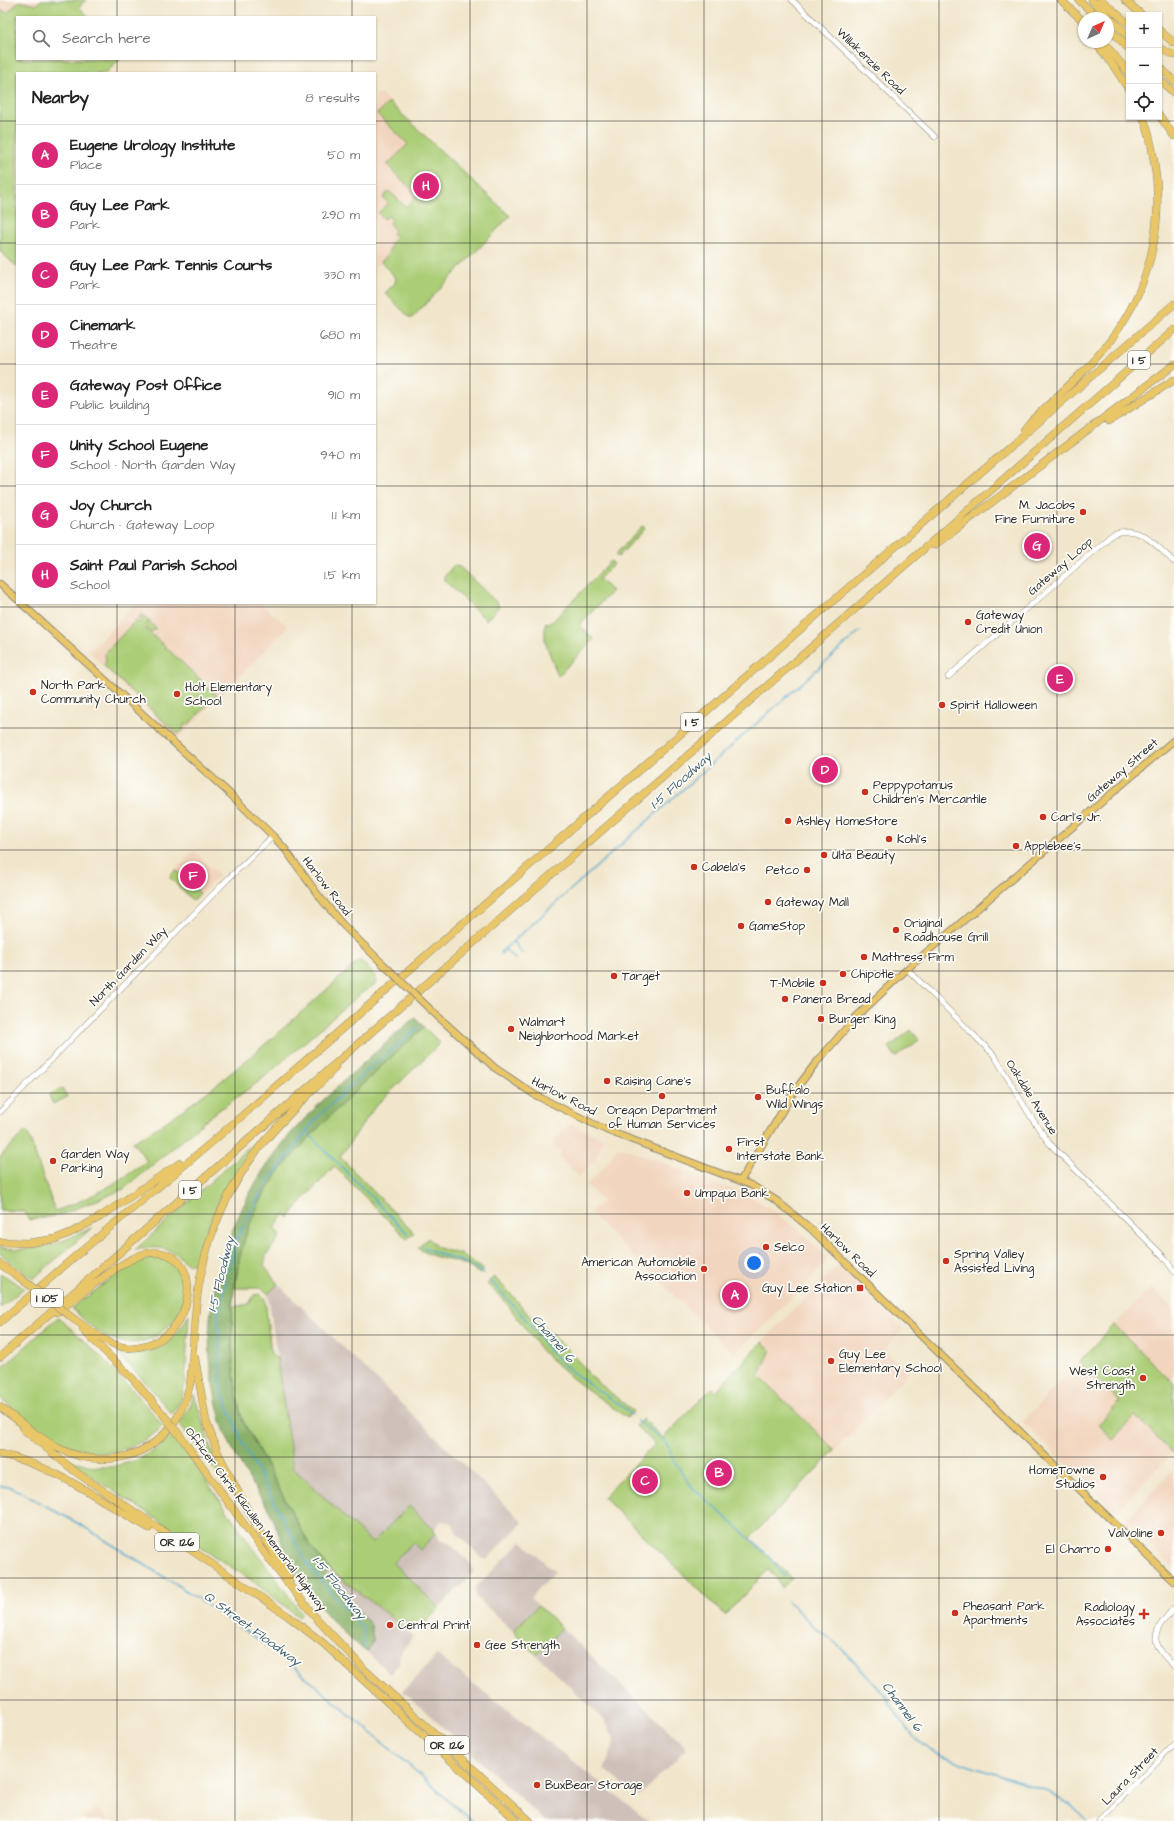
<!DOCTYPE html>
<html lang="en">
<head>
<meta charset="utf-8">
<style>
	:root { --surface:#fff; --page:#f6f6f6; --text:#222; --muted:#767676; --line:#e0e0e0; --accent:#db2777 }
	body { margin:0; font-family:"Architects Daughter",sans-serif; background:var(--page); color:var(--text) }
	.controls { position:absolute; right:12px; top:12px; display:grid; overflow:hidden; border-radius:0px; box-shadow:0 1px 3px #0004 }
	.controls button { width:36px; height:36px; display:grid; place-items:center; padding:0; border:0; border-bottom:1px solid var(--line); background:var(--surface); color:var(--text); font:20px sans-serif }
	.compass { position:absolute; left:1078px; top:12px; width:36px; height:36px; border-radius:50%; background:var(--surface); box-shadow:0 1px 3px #0004; rotate:44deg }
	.you { position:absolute; left:754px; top:1263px; width:14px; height:14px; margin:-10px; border:3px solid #fff; border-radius:50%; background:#1a73e8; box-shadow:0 0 0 6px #1a73e833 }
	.badge { display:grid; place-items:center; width:26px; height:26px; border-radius:50%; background:var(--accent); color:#fff; font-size:13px; font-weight:700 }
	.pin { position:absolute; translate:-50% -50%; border:2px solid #fff; box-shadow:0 1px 4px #0006 }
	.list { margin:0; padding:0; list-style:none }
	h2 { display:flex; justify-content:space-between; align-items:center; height:52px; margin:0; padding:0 16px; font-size:17px }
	h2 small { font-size:13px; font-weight:400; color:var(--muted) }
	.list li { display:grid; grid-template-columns:26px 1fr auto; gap:12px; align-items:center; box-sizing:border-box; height:60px; padding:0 16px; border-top:1px solid var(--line) }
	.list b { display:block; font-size:15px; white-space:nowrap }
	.list p { margin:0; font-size:13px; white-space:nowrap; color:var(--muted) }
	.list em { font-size:13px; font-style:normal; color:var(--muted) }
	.icon { flex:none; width:22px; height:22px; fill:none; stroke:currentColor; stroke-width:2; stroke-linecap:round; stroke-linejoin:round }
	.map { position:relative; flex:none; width:1174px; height:1821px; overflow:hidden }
	.search { position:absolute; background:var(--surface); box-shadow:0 1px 3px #0004; left:16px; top:16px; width:360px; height:44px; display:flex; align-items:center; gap:10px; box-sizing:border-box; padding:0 14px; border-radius:0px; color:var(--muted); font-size:15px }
	.panel { position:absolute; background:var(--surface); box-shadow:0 1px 3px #0004; left:16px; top:72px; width:360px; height:532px; border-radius:0px }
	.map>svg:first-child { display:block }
	.built { fill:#f2d5be }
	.industrial { fill:#cfc1ba }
	.green { fill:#abcd76; stroke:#6b7c50 }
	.forest { fill:#88b067; stroke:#5a6e49 }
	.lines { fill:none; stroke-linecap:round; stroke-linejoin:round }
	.stream { stroke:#53a7cf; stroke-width:1.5 }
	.minor-casing { stroke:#8e887b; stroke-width:6 }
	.major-casing { stroke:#8e887b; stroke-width:8 }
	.highway-casing { stroke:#8e887b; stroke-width:8 }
	.minor { stroke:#fff; stroke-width:5 }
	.major { stroke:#e9c769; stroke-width:6 }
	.highway { stroke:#e9c769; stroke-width:7 }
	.major-bridge-casing { stroke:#8e887b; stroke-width:8; stroke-linecap:butt }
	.highway-bridge-casing { stroke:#8e887b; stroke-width:8; stroke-linecap:butt }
	.major-bridge { stroke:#e9c769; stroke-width:6 }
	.highway-bridge { stroke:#e9c769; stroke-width:7 }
	.grid { fill:none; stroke:#2b2b2b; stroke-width:1; stroke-opacity:0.55 }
	.poi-dot { fill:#c8321e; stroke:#fdfcf7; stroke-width:1.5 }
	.labels { text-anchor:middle; stroke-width:3.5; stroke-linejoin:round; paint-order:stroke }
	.shield { fill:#fdfcf7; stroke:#6a6a68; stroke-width:1 }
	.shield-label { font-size:11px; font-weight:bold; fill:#2b2b2b }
	.street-label { font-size:12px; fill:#2b2b2b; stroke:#fdfcf7 }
	.poi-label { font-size:12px; fill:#2b2b2b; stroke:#fdfcf7; text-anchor:start }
	.water-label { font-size:13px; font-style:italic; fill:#3b5d6d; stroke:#fdfcf7 }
</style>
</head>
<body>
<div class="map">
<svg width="1174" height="1821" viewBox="0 0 1174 1821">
	<rect width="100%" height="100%" fill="#fdfcf7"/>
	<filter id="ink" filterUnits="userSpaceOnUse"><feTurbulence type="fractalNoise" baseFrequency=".025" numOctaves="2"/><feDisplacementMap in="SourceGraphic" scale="8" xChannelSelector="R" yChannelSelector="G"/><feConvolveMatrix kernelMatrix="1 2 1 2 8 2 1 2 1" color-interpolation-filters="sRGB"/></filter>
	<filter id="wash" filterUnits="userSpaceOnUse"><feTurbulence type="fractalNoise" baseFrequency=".012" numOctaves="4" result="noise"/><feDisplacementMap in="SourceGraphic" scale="16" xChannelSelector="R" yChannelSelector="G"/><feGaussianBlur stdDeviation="0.9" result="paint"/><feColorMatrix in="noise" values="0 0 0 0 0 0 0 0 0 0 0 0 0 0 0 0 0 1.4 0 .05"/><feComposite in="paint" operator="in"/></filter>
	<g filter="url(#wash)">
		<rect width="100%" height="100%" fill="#f1e6cb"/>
		<path class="built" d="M0,0H41L36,5L19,1L7,13L5,11H0Z
			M381,94L510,216L411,319L385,293L395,283L396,276L382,262L377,267L375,265V95Z
			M136,603H261L288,627L181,736L177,738L89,652Z
			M194,851L219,875L193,902L168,877Z
			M570,1124L601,1138L603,1141L595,1160L579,1177L559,1157L562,1153L552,1143Z
			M617,1147H621L724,1186L748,1195L767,1206L803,1234L826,1256L825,1264L734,1354L590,1213L602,1201L586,1185L605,1166Z
			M838,1265L903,1329L884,1350L909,1372L835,1450L759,1376L771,1350L762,1342Z
			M1151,1287L1174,1310V1384L1114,1325Z
			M1079,1362L1120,1402L1098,1425L1113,1439L1134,1416L1172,1453L1116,1511L1114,1510L1022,1422Z
			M1174,1469V1569L1127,1524L1126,1521L1128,1517Z
			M96,1808L109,1821H83Z"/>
		<path class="industrial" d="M278,1284L523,1522L489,1557L485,1559L481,1557L458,1535L452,1523L443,1521L439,1523L434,1530L409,1506L372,1543L293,1468L268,1294Z
			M435,1534L440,1540L449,1543L472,1565L473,1569V1573L439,1608L393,1563L413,1542L421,1550Z
			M522,1541L555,1572L530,1598L538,1605L513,1631L476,1597L475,1592V1588Z
			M330,1570L414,1636L402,1651L399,1659V1664L390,1674L367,1652L372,1643L374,1635L371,1625L325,1575Z
			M562,1628L687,1748L639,1797L604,1769L613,1747L614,1739L605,1721L537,1655Z
			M437,1655L590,1775L648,1821H545L403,1691Z"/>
		<path class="green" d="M41,0H86L79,7L89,17H17V59H120L106,73H17V267L0,251V11H5L7,13L19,1L36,5Z
			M389,102L510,216L411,319L385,293L395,283L396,278L381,262C393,251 387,246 396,237L392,233L395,230L389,224L392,220L388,216L384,219L378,213L388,203L383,198L389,191L406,207L417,195L387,165L408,144L377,114Z
			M642,526L645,528L618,557L615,555Z
			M611,561L614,564L599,579L612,591L579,625L594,639L558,676L545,641V623L552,622Z
			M453,566L460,567L498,604V608L486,620L444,580V577Z
			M142,614L149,621L145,626L149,621L156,628L152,632L147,628L146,629L217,695L188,725L186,724L183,727L184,729L180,733L177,734L103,665L106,662L105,653L135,621L139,623L141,621L138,619Z
			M176,870L191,885L193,884L197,888L196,890L200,893L193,901L169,877Z
			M360,960L375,976L377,983L359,995L261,1080L212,1115L124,1189L60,1215L29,1220L24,1211L0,1210V1157L25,1131L28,1134L55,1211C88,1200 120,1182 147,1161L133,1142C214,1096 289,1022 360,960Z
			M424,1027L440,1043L374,1108L340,1157L414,1233L407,1239L334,1166C319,1184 302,1199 289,1218L284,1215L274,1229L281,1235L266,1256L264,1266L278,1284L268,1294L262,1288H235C238,1268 240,1248 247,1229C262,1187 295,1152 325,1121C357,1088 390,1058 424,1027Z
			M911,1030L919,1040L896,1057L889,1047Z
			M62,1088L67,1097L53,1104L49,1095Z
			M261,1136C247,1156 232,1176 221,1198C210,1219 203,1241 196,1264H187C171,1246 158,1246 135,1250Z
			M93,1227L33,1279L0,1254V1247C34,1254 63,1242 93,1227Z
			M428,1238L438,1248L463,1255L484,1270L480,1274C472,1269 466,1264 457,1262C442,1258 431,1257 418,1248Z
			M156,1256C219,1268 170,1363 112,1339C97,1333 83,1320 72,1308L132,1263Z
			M0,1273L24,1288L0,1308Z
			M494,1277L513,1296L532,1319L541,1323L584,1367L589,1375L633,1411L627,1418L573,1379L542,1351L507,1304L487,1284Z
			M260,1294L265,1299L271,1354L274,1357L277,1358L293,1468L372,1543L409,1506L434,1530L435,1534L420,1550L413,1542L393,1563L439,1608L421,1628L415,1623L404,1622L402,1626L330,1570L309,1544L242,1419C233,1383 231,1344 233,1307L249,1304L254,1295Z
			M189,1314L185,1383L182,1398L172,1414L148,1385L116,1351C154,1356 172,1348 189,1314Z
			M58,1317C96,1351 132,1386 163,1426C152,1437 139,1444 124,1449C75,1465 36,1427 0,1399V1370Z
			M1114,1325L1174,1384V1450L1172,1453L1135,1416L1113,1439L1098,1425L1120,1402L1079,1362Z
			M762,1342L771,1350L759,1376L835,1450L750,1538L792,1578L782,1588L777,1579L768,1570L725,1615L603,1497L655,1444L636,1426L643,1419L663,1438L712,1388L716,1391Z
			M194,1394L214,1459L223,1480L179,1424L190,1406Z
			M173,1433L246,1538L302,1614L299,1617L251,1580L98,1481L69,1460L96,1467H111L135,1461L157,1449Z
			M538,1605L562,1628L537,1655L513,1631Z"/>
		<path class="forest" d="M415,1017L424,1027C389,1059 355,1091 321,1125C302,1145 277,1171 264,1195C227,1257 225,1350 242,1419L309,1544L330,1570L325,1575L371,1625C374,1636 373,1642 367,1652C344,1638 308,1594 294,1570C284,1552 279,1533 271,1514C267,1505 260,1497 255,1488C243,1470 229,1445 222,1424C213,1393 207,1352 210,1319C217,1252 248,1182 293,1131C331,1090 374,1054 415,1017Z"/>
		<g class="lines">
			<path class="stream" d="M513,942L522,953
				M500,953L860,631
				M501,954L505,949L515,959
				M307,1132L408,1234
				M423,1247C446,1259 462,1257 484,1274
				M490,1280L523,1316L550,1351L569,1370L625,1409L632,1415
				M637,1421L664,1440L671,1452L672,1458L692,1487L770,1557L785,1577
				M0,1486L11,1487L81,1525L188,1592L276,1652L402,1759L472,1821
				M788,1601L812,1625L838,1645L887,1697L900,1720L915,1738L930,1750L964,1764L1048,1791L1072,1806L1086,1821
				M363,1648L364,1630L308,1565L244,1446L221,1390L218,1316L237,1238L265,1186L316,1119L357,1079L418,1028"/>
		</g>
	</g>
	<g filter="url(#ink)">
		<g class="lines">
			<g class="minor-casing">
				<path id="minor" d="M792,0L935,137
					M948,677L1113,534C1139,523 1157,546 1174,562
					M907,969L994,1055L1031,1117L1049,1143L1163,1256L1174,1271
					M0,1112L228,879L273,836
					M1174,1608C1152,1633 1148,1641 1174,1666
					M1099,1821L1174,1744"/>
			</g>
			<g class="major-casing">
				<path id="major" d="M0,584L17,599
					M21,603L230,794L273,836L285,849L318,895L343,925L382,963
					M433,1012L495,1068L535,1095L606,1130L751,1185L777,1201L811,1229L1174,1581
					M741,1180L793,1093L815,1064L855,1018L907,969L1174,740"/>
			</g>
			<g class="highway-casing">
				<path id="highway" d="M1061,0L1084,22
					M1079,0L1098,18
					M1092,0L1129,37
					M1101,0L1129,24
					M1125,0L1142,15
					M1108,28L1129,49
					M1159,30L1174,43
					M1095,42L1115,68L1129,90
					M1103,42L1129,73
					M1159,48L1174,55
					M1159,66L1174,81
					M1159,79L1174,93
					M1159,115L1174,136
					M1109,421L1174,380
					M1024,430L1031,421C1058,395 1087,371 1110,341C1149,290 1165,225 1154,161C1152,146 1149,131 1143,117
					M934,545L947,536L1174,365
					M0,1242L28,1243L55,1239L70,1233L100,1217L180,1163
					M0,1264L19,1277
					M57,1312C77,1298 126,1256 148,1253C201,1246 199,1321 155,1342C145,1346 133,1349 122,1347C104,1342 90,1330 75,1320
					M0,1322L72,1259L212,1142L1174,304
					M83,1330L132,1378L162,1413
					M0,1357L1174,330
					M195,1358L206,1421L218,1453L248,1511L290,1579
					M0,1407C19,1421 37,1437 58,1448C98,1468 145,1461 173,1424C181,1413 186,1399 190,1385C194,1352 193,1318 199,1285C207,1234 230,1183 263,1143C285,1116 311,1093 335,1068
					M23,1429L77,1473L234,1579L288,1616L323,1643L517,1821
					M181,1437L278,1571L316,1618L364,1669L530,1821
					M0,1454C56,1466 100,1501 149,1528"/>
			</g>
			<use href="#minor" class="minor"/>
			<use href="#major" class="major"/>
			<use href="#highway" class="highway"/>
			<g class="major-bridge-casing">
				<path id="major-bridge" d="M382,963L433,1012"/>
			</g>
			<g class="highway-bridge-casing">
				<path id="highway-bridge" d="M19,1277L75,1320
					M162,1413L181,1437"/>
			</g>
			<use href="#major-bridge" class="major-bridge"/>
			<use href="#highway-bridge" class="highway-bridge"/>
		</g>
	</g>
	<path class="grid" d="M117,0V17M235,0V17M352,0V17M470,0V1821M587,0V1821M704,0V1821M822,0V1821M939,0V1821M1057,0V1821M117,59V73M235,59V73M352,59V73M0,121H17M375,121H1174M0,243H17M375,243H1174M0,364H17M375,364H1174M0,486H17M375,486H1174M117,603V1821M235,603V1821M352,603V1821M0,607H1174M0,728H1174M0,850H1174M0,971H1174M0,1093H1174M0,1214H1174M0,1335H1174M0,1457H1174M0,1578H1174M0,1700H1174"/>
	<g class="poi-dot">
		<circle cx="1083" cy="512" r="4"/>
		<circle cx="968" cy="622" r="4"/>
		<circle cx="33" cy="692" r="4"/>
		<circle cx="177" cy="694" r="4"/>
		<circle cx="942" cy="705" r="4"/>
		<circle cx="865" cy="792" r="4"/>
		<circle cx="1043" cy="817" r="4"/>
		<circle cx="788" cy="821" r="4"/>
		<circle cx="889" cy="839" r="4"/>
		<circle cx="1016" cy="846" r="4"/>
		<circle cx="824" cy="855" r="4"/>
		<circle cx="694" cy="867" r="4"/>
		<circle cx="807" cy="870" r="4"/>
		<circle cx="768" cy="902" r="4"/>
		<circle cx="741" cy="926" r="4"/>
		<circle cx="896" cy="930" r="4"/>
		<circle cx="864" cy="957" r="4"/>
		<circle cx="843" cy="974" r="4"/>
		<circle cx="614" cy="976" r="4"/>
		<circle cx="823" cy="983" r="4"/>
		<circle cx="785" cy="999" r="4"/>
		<circle cx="821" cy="1019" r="4"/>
		<circle cx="511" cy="1029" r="4"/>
		<circle cx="607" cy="1081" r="4"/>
		<circle cx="662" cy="1096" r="4"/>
		<circle cx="758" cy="1097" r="4"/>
		<circle cx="729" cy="1149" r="4"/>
		<circle cx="53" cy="1161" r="4"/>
		<circle cx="687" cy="1193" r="4"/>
		<circle cx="766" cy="1247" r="4"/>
		<circle cx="946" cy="1261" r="4"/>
		<circle cx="704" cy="1269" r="4"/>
		<rect x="856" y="1284" width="8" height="8" rx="2"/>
		<circle cx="831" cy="1361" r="4"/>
		<circle cx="1143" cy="1378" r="4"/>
		<circle cx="1103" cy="1477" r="4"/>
		<circle cx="1161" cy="1533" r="4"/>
		<circle cx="1108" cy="1549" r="4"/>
		<circle cx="955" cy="1613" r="4"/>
		<path d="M1142 1608h4v4h4v4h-4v4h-4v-4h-4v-4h4z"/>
		<circle cx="390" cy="1625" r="4"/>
		<circle cx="477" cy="1645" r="4"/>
		<circle cx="537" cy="1785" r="4"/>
	</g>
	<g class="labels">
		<g class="shield">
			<rect x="1128" y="351" width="22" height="18" rx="3"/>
			<rect x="681" y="713" width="22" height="18" rx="3"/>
			<rect x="179" y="1181" width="22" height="18" rx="3"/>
			<rect x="31" y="1289" width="32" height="18" rx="3"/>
			<rect x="155" y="1533" width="44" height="18" rx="3"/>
			<rect x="425" y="1736" width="44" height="18" rx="3"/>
		</g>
		<g class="shield-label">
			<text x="1139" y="364">I 5</text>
			<text x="692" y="726">I 5</text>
			<text x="190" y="1194">I 5</text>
			<text x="47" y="1302">I 105</text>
			<text x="177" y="1546">OR 126</text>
			<text x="447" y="1749">OR 126</text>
		</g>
		<g class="street-label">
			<text transform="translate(871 61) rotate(44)" y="4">Willakenzie Road</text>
			<text transform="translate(1060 566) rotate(-41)" y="4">Gateway Loop</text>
			<text transform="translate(1122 770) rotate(-41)" y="4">Gateway Street</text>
			<text transform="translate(327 886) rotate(52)" y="4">Harlow Road</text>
			<text transform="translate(128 966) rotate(-46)" y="4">North Garden Way</text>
			<text transform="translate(564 1096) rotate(27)" y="4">Harlow Road</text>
			<text transform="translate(1032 1097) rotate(58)" y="4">Oakdale Avenue</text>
			<text transform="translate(848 1250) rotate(44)" y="4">Harlow Road</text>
			<text transform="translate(256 1519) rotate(53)" y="4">Officer Chris Kilcullen Memorial Highway</text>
			<text transform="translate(1130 1776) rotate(-46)" y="4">Laura Street</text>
		</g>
		<g class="poi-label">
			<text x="1075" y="509" text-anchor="end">M. Jacobs<tspan x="1075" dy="14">Fine Furniture</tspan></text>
			<text x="976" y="619">Gateway<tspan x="976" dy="14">Credit Union</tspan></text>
			<text x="41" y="689">North Park<tspan x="41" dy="14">Community Church</tspan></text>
			<text x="185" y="691">Holt Elementary<tspan x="185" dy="14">School</tspan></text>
			<text x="950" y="709">Spirit Halloween</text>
			<text x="873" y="789">Peppypotamus<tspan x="873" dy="14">Children's Mercantile</tspan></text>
			<text x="1051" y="821">Carl's Jr.</text>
			<text x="796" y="825">Ashley HomeStore</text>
			<text x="897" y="843">Kohl's</text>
			<text x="1024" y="850">Applebee's</text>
			<text x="832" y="859">Ulta Beauty</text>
			<text x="702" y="871">Cabela's</text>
			<text x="799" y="874" text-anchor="end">Petco</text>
			<text x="776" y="906">Gateway Mall</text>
			<text x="904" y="927">Original<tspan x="904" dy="14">Roadhouse Grill</tspan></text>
			<text x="749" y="930">GameStop</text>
			<text x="872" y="961">Mattress Firm</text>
			<text x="851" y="978">Chipotle</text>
			<text x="622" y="980">Target</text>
			<text x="815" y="987" text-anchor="end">T-Mobile</text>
			<text x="793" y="1003">Panera Bread</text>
			<text x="829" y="1023">Burger King</text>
			<text x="519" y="1026">Walmart<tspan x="519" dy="14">Neighborhood Market</tspan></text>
			<text x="615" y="1085">Raising Cane's</text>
			<text x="766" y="1094">Buffalo<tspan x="766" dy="14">Wild Wings</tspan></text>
			<text x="662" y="1114" text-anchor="middle">Oregon Department<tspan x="662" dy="14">of Human Services</tspan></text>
			<text x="737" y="1146">First<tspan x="737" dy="14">Interstate Bank</tspan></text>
			<text x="61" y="1158">Garden Way<tspan x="61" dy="14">Parking</tspan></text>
			<text x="695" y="1197">Umpqua Bank</text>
			<text x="774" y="1251">Selco</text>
			<text x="954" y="1258">Spring Valley<tspan x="954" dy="14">Assisted Living</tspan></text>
			<text x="696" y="1266" text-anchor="end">American Automobile<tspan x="696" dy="14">Association</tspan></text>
			<text x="852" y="1292" text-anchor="end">Guy Lee Station</text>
			<text x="839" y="1358">Guy Lee<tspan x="839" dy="14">Elementary School</tspan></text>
			<text x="1135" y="1375" text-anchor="end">West Coast<tspan x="1135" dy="14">Strength</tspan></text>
			<text x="1095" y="1474" text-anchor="end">HomeTowne<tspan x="1095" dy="14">Studios</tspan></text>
			<text x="1153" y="1537" text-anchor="end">Valvoline</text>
			<text x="1100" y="1553" text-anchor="end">El Charro</text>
			<text x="963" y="1610">Pheasant Park<tspan x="963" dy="14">Apartments</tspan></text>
			<text x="1135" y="1611" text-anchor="end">Radiology<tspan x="1135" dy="14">Associates</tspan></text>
			<text x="398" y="1629">Central Print</text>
			<text x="485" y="1649">Gee Strength</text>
			<text x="545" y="1789">BuxBear Storage</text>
		</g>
		<g class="water-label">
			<text transform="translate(680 780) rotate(-42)" y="5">I-5 Floodway</text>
			<text transform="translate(220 1274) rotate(-76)" y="5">I-5 Floodway</text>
			<text transform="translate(554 1338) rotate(49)" y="5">Channel 6</text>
			<text transform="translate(340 1587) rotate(51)" y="5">I-5 Floodway</text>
			<text transform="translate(253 1628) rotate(36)" y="5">Q Street Floodway</text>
			<text transform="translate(903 1706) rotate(53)" y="5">Channel 6</text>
		</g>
	</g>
</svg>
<div class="controls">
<button>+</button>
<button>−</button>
<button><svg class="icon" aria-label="locate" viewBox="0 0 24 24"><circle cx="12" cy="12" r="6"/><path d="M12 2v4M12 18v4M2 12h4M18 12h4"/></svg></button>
</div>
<svg class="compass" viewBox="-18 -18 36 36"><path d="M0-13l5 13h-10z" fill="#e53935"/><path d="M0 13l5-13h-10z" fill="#767676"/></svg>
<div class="you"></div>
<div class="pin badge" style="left:735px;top:1295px">A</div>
<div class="pin badge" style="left:719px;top:1473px">B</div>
<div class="pin badge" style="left:645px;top:1481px">C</div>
<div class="pin badge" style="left:825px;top:770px">D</div>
<div class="pin badge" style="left:1060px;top:679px">E</div>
<div class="pin badge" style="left:193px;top:876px">F</div>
<div class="pin badge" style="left:1037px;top:546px">G</div>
<div class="pin badge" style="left:426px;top:186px">H</div>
<div class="search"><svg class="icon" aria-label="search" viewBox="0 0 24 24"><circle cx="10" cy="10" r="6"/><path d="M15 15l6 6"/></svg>Search here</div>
<section class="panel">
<h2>Nearby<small>8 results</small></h2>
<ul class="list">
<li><span class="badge">A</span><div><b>Eugene Urology Institute</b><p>Place</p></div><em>50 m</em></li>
<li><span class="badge">B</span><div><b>Guy Lee Park</b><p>Park</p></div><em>290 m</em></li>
<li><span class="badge">C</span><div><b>Guy Lee Park Tennis Courts</b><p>Park</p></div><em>330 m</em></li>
<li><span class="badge">D</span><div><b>Cinemark</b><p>Theatre</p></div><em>680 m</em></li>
<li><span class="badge">E</span><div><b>Gateway Post Office</b><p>Public building</p></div><em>910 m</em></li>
<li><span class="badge">F</span><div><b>Unity School Eugene</b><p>School · North Garden Way</p></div><em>940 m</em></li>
<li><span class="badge">G</span><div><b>Joy Church</b><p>Church · Gateway Loop</p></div><em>1.1 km</em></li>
<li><span class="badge">H</span><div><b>Saint Paul Parish School</b><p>School</p></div><em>1.5 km</em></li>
</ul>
</section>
</div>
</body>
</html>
